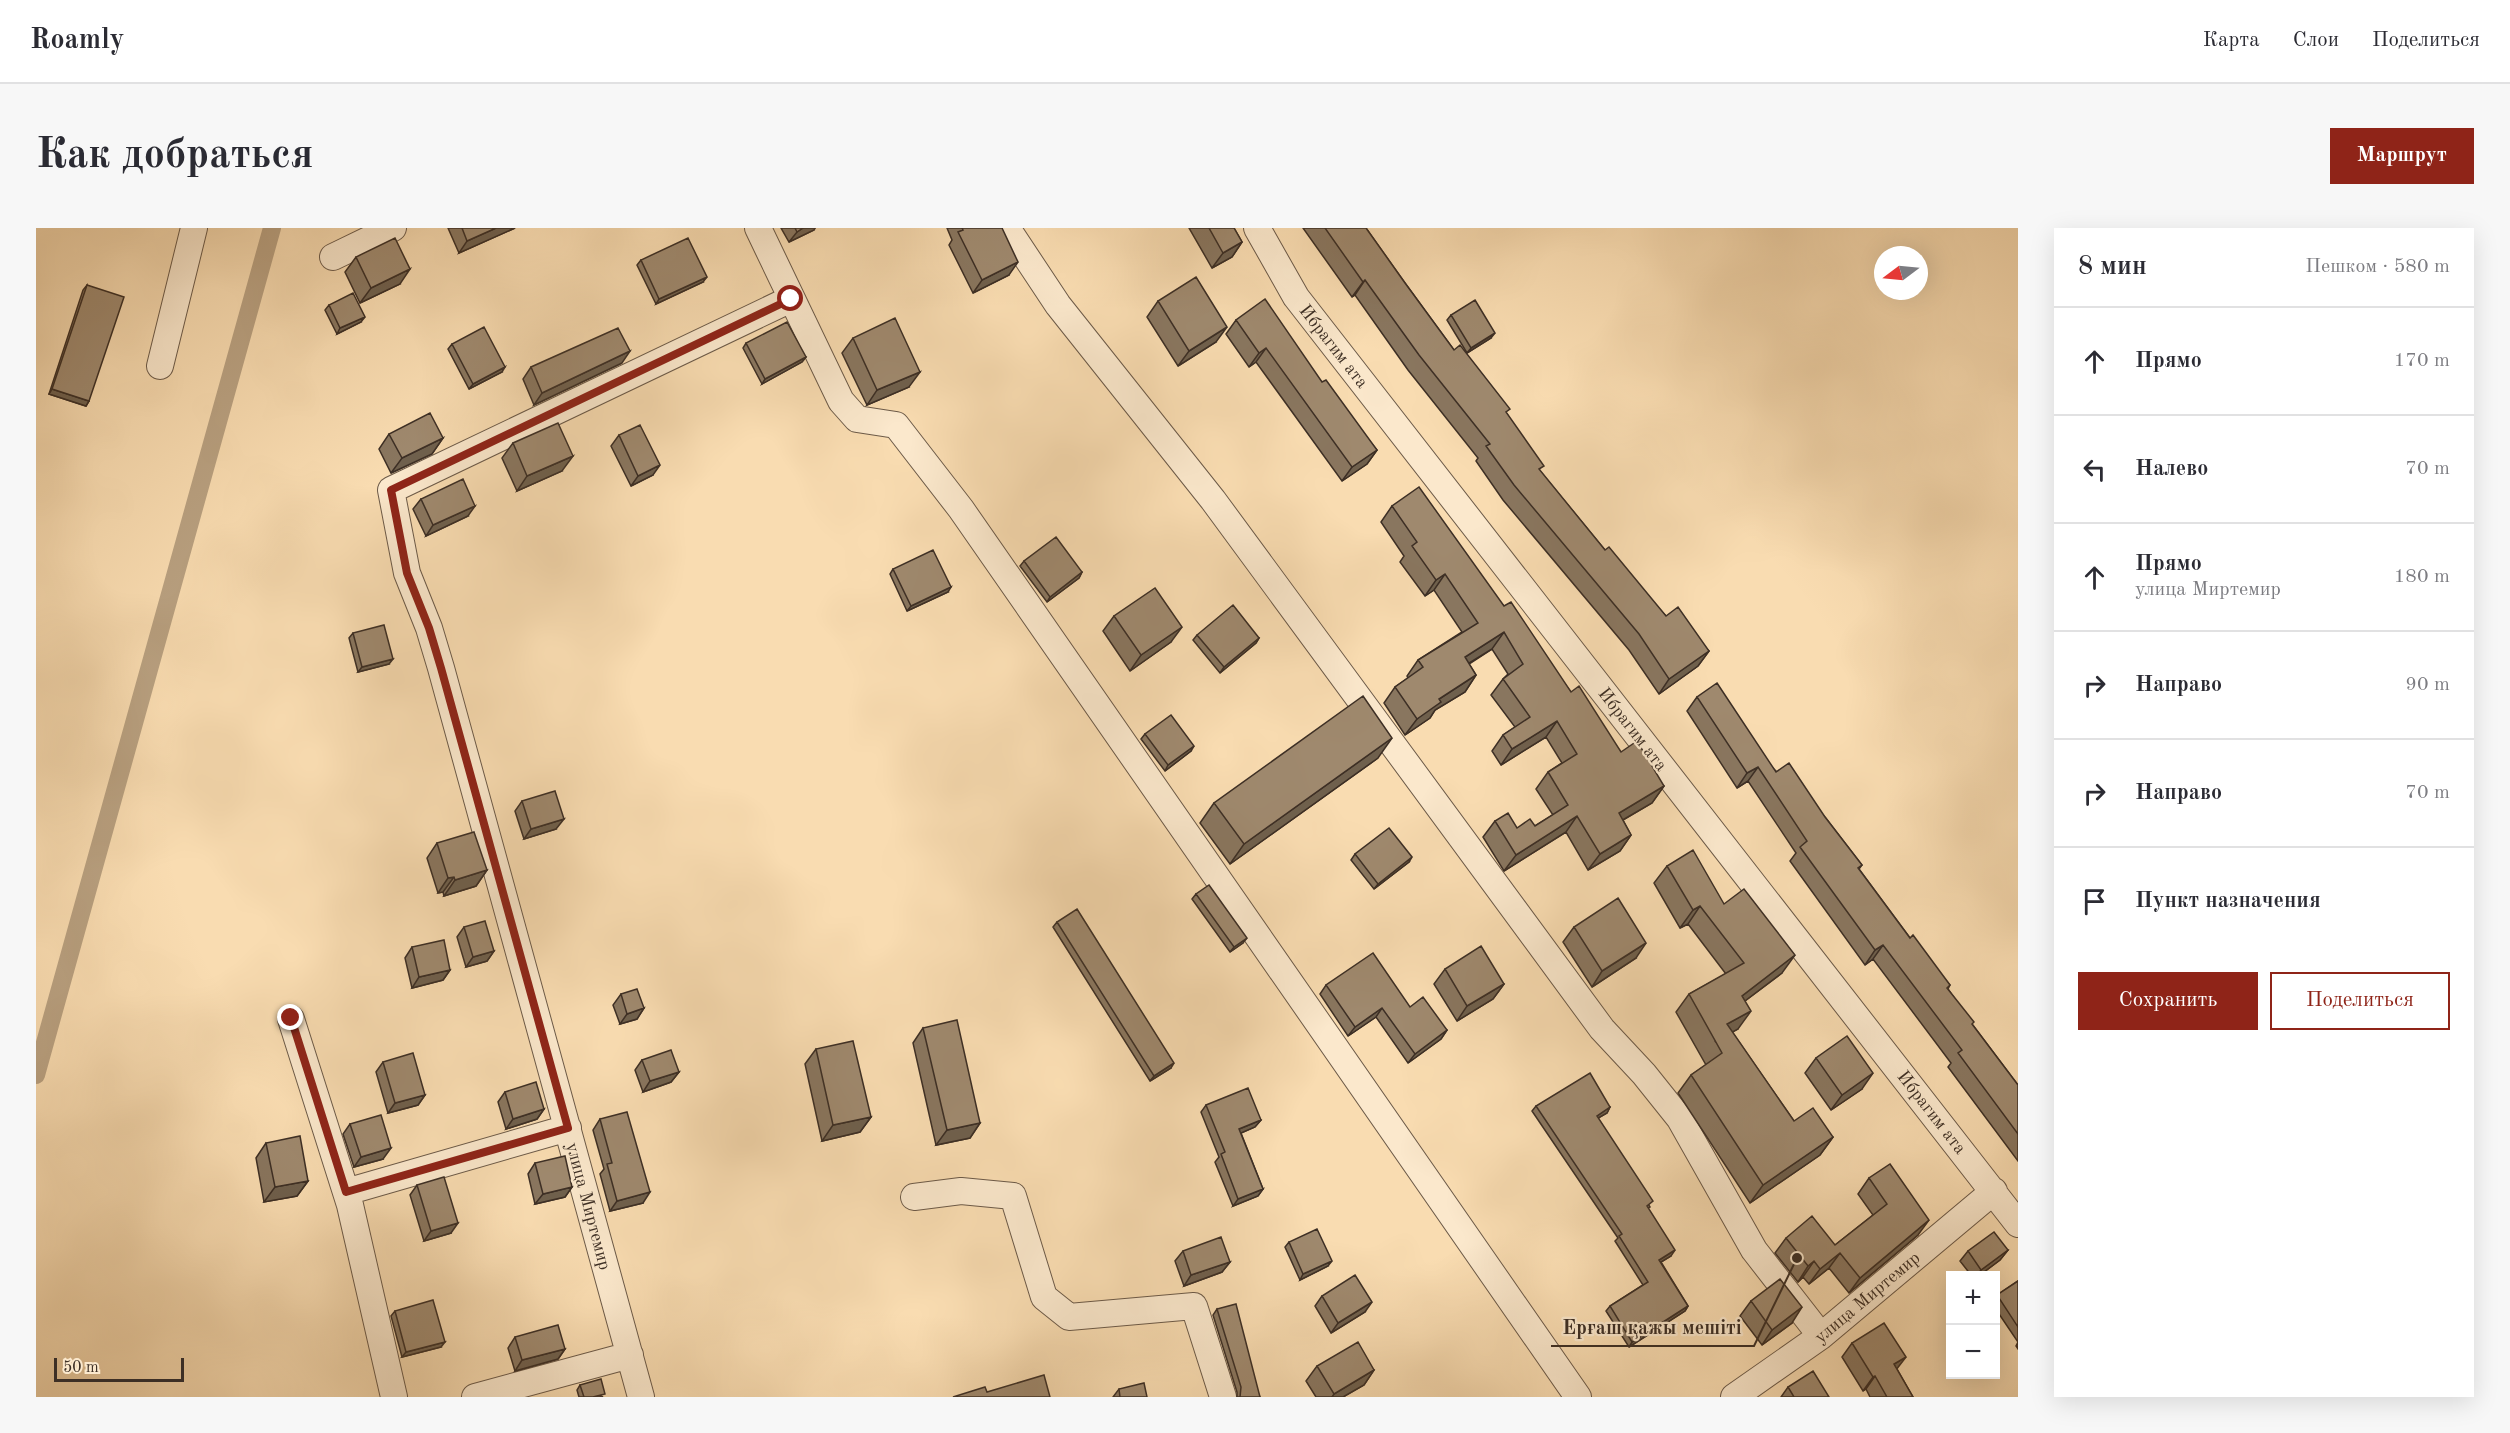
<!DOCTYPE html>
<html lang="ru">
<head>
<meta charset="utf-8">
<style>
	:root { --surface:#fff; --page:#f7f7f7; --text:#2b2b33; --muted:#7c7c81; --line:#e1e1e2; --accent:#8f2418 }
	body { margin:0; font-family:"Old Standard TT",serif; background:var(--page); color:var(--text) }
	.controls { position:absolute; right:18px; bottom:18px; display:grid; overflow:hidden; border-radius:0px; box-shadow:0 6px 24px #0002 }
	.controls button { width:54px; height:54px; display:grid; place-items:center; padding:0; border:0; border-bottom:2px solid var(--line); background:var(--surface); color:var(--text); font:30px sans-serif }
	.compass { position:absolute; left:1838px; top:18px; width:54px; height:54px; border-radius:50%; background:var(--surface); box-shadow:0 6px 24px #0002; rotate:254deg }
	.scale { position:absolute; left:18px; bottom:15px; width:130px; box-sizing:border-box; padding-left:6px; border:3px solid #3d2f25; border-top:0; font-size:16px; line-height:21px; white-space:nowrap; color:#3d2f25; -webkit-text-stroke:4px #fbe8cc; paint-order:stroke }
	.stop { position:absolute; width:18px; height:18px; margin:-14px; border:4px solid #8f2418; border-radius:50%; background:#fff }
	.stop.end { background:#8f2418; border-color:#fff; box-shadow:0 2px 6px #0008 }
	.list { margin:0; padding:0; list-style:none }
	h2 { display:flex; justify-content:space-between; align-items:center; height:78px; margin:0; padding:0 24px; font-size:26px }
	h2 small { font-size:20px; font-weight:400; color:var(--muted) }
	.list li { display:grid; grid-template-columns:39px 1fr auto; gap:18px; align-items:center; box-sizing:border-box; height:108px; padding:0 24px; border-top:2px solid var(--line) }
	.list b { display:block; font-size:22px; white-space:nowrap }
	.list p { margin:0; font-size:20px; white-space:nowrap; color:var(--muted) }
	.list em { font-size:20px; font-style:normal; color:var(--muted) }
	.actions { display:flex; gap:12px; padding:18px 24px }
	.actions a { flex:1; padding:14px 0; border:2px solid var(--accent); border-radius:0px; text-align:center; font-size:21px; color:var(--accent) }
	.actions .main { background:var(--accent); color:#fff }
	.icon { flex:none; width:33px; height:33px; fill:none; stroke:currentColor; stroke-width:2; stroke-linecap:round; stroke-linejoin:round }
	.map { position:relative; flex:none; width:1982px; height:1169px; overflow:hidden; border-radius:0px }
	header { display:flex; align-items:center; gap:36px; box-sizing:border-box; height:84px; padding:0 30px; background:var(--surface); border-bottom:2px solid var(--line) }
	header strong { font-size:28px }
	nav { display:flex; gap:33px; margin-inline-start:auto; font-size:21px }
	.intro { display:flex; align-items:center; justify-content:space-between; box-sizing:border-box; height:144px; padding:0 36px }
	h1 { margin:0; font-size:42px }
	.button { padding:15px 27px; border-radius:0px; background:var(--accent); color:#fff; font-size:21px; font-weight:700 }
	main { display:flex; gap:36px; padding:0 36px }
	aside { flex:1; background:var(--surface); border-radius:0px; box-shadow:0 6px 24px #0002 }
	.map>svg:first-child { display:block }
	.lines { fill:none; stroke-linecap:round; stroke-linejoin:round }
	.canal { stroke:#b9a181; stroke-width:18 }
	.minor-casing { stroke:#6c5a48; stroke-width:28 }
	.minor { stroke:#fbe8cc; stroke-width:26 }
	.wall { fill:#89765f; stroke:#3d2f25; stroke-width:1.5 }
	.shaded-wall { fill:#6f604d; stroke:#3d2f25; stroke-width:1.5 }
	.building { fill:#9f896e; stroke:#3d2f25; stroke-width:1.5 }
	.route { stroke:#8f2418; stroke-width:8 }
	.labels { text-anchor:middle; stroke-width:4.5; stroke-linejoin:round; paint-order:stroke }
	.street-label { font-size:18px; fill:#3d2f25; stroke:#fbe8cc }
	.leader { fill:none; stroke:#3d2f25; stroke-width:2 }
	.callout-dot { fill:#3d2f25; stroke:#fbe8cc; stroke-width:2 }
	.callout-label { font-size:20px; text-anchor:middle; font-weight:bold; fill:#3d2f25; stroke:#fbe8cc; stroke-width:4.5; stroke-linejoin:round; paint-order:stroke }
</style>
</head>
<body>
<header>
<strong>Roamly</strong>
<nav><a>Карта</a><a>Слои</a><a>Поделиться</a></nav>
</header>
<div class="intro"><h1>Как добраться</h1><a class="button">Маршрут</a></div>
<main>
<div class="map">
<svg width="1982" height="1169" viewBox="0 0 1982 1169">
	<rect width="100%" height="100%" fill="#f9dcb1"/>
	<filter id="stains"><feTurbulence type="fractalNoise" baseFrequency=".00333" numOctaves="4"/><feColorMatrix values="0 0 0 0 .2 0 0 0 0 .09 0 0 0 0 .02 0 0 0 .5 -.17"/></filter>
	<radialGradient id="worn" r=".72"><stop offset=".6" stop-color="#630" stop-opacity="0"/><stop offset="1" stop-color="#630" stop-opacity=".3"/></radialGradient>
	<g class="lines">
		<path class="canal" d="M0,847L236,0"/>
		<g class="minor-casing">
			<path id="minor" d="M722,0L805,173L821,191L860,197L925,281L1542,1169
				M971,0L1022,77L1177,272L1566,801L1608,846L1644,891L1718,1022L1785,1108
				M1221,0L1260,69L1982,996
				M297,29L357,0
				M124,138L158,0
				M255,791L314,977L358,1169
				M310,964L532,900
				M878,969L925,963L977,968L1008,1069L1033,1089L1158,1078L1187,1169
				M439,1169L594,1127
				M605,1169L405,440L393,400L371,345L355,262L755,71
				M1698,1169L1785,1108L1958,963"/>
		</g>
		<use href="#minor" class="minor"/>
	</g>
	<path class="wall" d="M412,0H479L423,25Z
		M745,0H779L778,2L753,14Z
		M911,0H966L973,47L937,65L913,17L916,12Z
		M1153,0H1198L1206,14L1196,29L1176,40Z
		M1267,0H1330L1369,55L1418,122L1471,186L1504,243L1569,322L1630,388L1673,423L1662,438L1623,466L1593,422L1467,272L1440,233L1442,230L1372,142L1319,67L1316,69Z
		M320,29L364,56L324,75L309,44Z
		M605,32L667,54L620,76L601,37Z
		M51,57L53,173L50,178L13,166L47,62Z
		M1122,73L1180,114L1142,138L1111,89Z
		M293,77L325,94L301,106L289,82Z
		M1415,87L1455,110L1431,125L1411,92Z
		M1200,92L1286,154L1341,222L1331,236L1306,253L1220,134L1213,139L1190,106Z
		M817,110L873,159L831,177L806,125Z
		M710,115L770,129L766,134L726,156L707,120Z
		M416,116L466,144L433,161L412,121Z
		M586,135L498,177L487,151L495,139Z
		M353,206L407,210L396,226L355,245L343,221Z
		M583,207L617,247L595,258L575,218Z
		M477,215L526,243L481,263L466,230Z
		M385,271L432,288L390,308L377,281Z
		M1356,278L1468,378L1535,464L1585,524L1628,558L1616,575L1587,592L1595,607L1584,623L1552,642L1530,604L1468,643L1447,609L1459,593L1481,600L1499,598L1517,587L1500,561L1512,544L1526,535L1510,509L1465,537L1456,523L1467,507L1479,499L1455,467L1467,451L1472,446L1456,421L1433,436L1440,447L1429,464L1399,482L1394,490L1369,507L1348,475L1359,459L1372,450L1371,448L1382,432L1426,404L1398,362L1389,368L1364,334L1368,328L1345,294Z
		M988,333L1046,344L1043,350L1011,374L984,338Z
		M857,341L912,364L871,383L854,346Z
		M1078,388L1135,414L1094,443L1067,403Z
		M317,405L353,436L322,444L313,410Z
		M1161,407L1223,410L1220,415L1184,445L1157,412Z
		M1661,469L1789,589L1826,637L1823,641L1874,710L1914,757L1912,761L1936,796L1982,857V933L1912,839L1915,835L1837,731L1829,737L1754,633L1760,625L1712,553L1701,560L1651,483Z
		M1109,506L1155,523L1129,543L1105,511Z
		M1342,530L1194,636L1164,595L1178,575Z
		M486,573L520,601L488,611L479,583Z
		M401,615L451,642L440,658L408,668L407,664L402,665L391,630Z
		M1319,626L1373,634L1338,661L1315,632Z
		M1631,638L1688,676L1746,745L1709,773L1702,801L1696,804L1758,893L1797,909L1784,927L1714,975L1642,865L1655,847L1670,837L1640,784L1653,766L1690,746L1652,696L1644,700L1618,655Z
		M1160,666L1207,715L1194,724L1156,671Z
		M1021,694L1135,840L1114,853L1017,699Z
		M428,699L458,723L451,733L430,739L421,709Z
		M1538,699L1600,730L1556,759L1527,714Z
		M376,719L414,742L407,752L376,760L369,730Z
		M1409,741L1468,756L1457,771L1421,793L1398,756Z
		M1290,757L1374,779L1411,802L1405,811L1372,835L1340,789L1312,808L1284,766Z
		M585,766L608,780L601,791L584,796L577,777Z
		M887,800L944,895L934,910L900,917L877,815Z
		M780,821L835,889L824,904L786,913L769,836Z
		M1780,830L1826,861L1795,882L1769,845Z
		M606,832L643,844L635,854L607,864L599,842Z
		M347,834L389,867L382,877L352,885L340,844Z
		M469,864L508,881L501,891L470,901L462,874Z
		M1170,877L1225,892L1219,899L1205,905L1227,961L1222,968L1197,978L1179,934L1183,929L1165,884Z
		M1500,878L1574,879L1571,885L1562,890L1614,979L1612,980L1635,1028L1625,1034L1652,1078L1649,1083L1593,1119L1570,1083L1574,1078L1607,1057L1579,1013L1582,1010L1496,883Z
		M564,891L607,975L574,983L564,946L568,941L557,902Z
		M314,896L347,931L318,939L307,906Z
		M230,915L272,953L261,968L228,974L220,930Z
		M499,935L536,959L529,969L499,976L492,946Z
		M1833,950L1882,1007L1813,1065L1793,1040L1773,1056L1767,1049L1762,1054L1739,1025L1750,1010L1799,1017L1837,987L1822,966Z
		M381,957L415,1005L388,1013L374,967Z
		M1253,1014L1292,1038L1264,1052L1249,1019Z
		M1972,1022L1964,1032L1944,1047H1935L1924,1033L1932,1023Z
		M1147,1023L1194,1034L1186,1044L1148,1058L1139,1033Z
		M1982,1053V1121L1980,1118L1982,1114L1959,1080V1069L1961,1067Z
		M1286,1068L1329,1084L1295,1105L1279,1078Z
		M1715,1073L1756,1095L1726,1117L1704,1088Z
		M1181,1081L1224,1169H1201V1164L1177,1087Z
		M359,1083L405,1119L366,1129L355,1088Z
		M479,1109L529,1121L522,1131L479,1143L472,1120Z
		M1816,1115L1861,1141L1877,1169H1834L1830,1161L1827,1163L1806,1129Z
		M1281,1138L1338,1142L1328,1157L1307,1169H1280L1270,1153Z
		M544,1157L567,1169H543L541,1162Z
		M1752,1159L1793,1169H1745Z
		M1083,1161L1111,1169H1077Z"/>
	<path class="shaded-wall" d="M460,0H479L423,25L431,13Z
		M767,0H779L778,2L753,14L761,4Z
		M1206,14L1196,29L1176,40L1187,25Z
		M982,34L973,47L937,65L946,52Z
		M374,41L364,56L324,75L335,60Z
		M671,49L667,54L620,76L623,71Z
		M1329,52L1319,67L1316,69L1327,54Z
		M329,89L325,94L301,106L304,100Z
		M1191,99L1180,114L1142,138L1153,123Z
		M1459,105L1455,110L1431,125L1435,120Z
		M1230,120L1220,134L1213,139L1223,125Z
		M594,123L586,135L498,177L506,165Z
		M770,129L766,134L726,156L729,151Z
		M469,139L466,144L433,161L437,156Z
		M884,144L873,159L831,177L841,162Z
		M16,161L53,173L50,178L13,166Z
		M407,210L396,226L355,245L366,230Z
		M1341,222L1331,236L1306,253L1316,239Z
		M537,228L526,243L481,263L491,248Z
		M624,237L617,247L595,258L602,248Z
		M439,278L432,288L390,308L397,297Z
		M1046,344L1043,350L1011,374L1014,369Z
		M1409,346L1398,362L1389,368L1400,352Z
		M915,359L912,364L871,383L875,378Z
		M1146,399L1135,414L1094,443L1105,427Z
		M1468,404L1456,421L1417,445L1429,429Z
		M1223,410L1220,415L1184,445L1188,439Z
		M1673,423L1662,438L1623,466L1633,451Z
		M357,431L353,436L322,444L326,439Z
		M1440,447L1429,464L1399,482L1394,490L1369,507L1381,491L1403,471Z
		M1521,493L1510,509L1465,537L1476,521Z
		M1356,510L1342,530L1194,636L1208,616Z
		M1158,518L1155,523L1129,543L1132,537Z
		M1722,539L1712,553L1701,560L1711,545Z
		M1628,558L1616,575L1571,601L1583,585Z
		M1541,588L1530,604L1468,643L1480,627Z
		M528,591L520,601L488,611L495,601Z
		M1595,607L1584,623L1552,642L1564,626Z
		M1376,629L1373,634L1338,661L1342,656Z
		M451,642L440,658L408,668L419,652Z
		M418,649L407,664L402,665L412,650Z
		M1664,678L1652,696L1644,700L1657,682Z
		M1211,710L1207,715L1194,724L1198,719Z
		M1610,715L1600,730L1556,759L1566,743Z
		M1847,717L1837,731L1829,737L1839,722Z
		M458,723L451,733L430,739L437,729Z
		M1759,727L1746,745L1693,785L1706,768Z
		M414,742L407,752L376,760L383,749Z
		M1468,756L1457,771L1421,793L1431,778Z
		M608,780L601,791L584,796L591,786Z
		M1346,780L1340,789L1312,808L1319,799Z
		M1715,783L1702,801L1679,814L1691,796Z
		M1411,802L1405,811L1372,835L1379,826Z
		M1138,835L1135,840L1114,853L1118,848Z
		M643,844L635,854L607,864L614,853Z
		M1837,845L1826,861L1795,882L1806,867Z
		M389,867L382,877L352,885L359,875Z
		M1574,879L1571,885L1557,893L1561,888Z
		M508,881L501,891L470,901L477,891Z
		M835,889L824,904L786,913L797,897Z
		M1225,892L1219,899L1198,908L1203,901Z
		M944,895L934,910L900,917L911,902Z
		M1797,909L1784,927L1714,975L1727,957Z
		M355,920L347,931L318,939L325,929Z
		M272,953L261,968L228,974L239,959Z
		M536,959L529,969L499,976L507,966Z
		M1227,961L1222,968L1197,978L1202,971Z
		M614,964L607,975L574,983L581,973Z
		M1893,992L1882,1007L1813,1065L1824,1050Z
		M422,995L415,1005L388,1013L395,1003Z
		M1639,1022L1635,1028L1620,1037L1623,1032Z
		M1972,1022L1964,1032L1944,1047H1941L1945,1042Z
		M1804,1025L1793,1040L1773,1056L1784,1041Z
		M1296,1033L1292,1038L1264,1052L1267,1046Z
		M1778,1033L1767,1049L1762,1054L1772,1038Z
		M1194,1034L1186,1044L1148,1058L1155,1047Z
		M1336,1074L1329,1084L1295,1105L1302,1095Z
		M1652,1078L1649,1083L1593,1119L1596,1114Z
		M1766,1079L1756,1095L1726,1117L1736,1102Z
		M409,1114L405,1119L366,1129L370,1124Z
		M529,1121L522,1131L479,1143L486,1132Z
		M1870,1129L1860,1142L1858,1136Z
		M1338,1142L1328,1157L1307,1169H1296L1298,1166Z
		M1839,1148L1830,1161L1827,1163L1837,1149Z"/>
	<path class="building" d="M426,0H460L431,13Z
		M759,0H767L761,4Z
		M926,0H966L982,34L946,52L922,4L927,2Z
		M1173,0H1198L1206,14L1187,25Z
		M1289,0H1330L1369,55L1418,122L1424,117L1474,181L1470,184L1508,238L1503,241L1569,322L1573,319L1630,388L1642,379L1673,423L1633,451L1603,406L1478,257L1450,218L1454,216L1383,127L1329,52L1327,54Z
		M359,10L374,41L335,60L320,29Z
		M652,10L671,49L623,71L605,32Z
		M1160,49L1191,99L1153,123L1122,73Z
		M51,57L88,69L53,173L16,161Z
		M317,65L329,89L304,100L293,77Z
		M1229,71L1286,154L1290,152L1341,222L1316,239L1230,120L1223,125L1200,92Z
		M1439,72L1459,105L1435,120L1415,87Z
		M859,90L884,144L841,162L817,110Z
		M751,94L770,129L729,151L710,115Z
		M448,99L469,139L437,156L416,116Z
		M582,100L594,123L506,165L495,139Z
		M394,185L407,210L366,230L353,206Z
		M522,195L537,228L491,248L477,215Z
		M604,197L624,237L602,248L583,207Z
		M427,251L439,278L397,297L385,271Z
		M1383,259L1468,378L1475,374L1535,464L1543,458L1585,524L1601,513L1628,558L1583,585L1595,607L1564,626L1541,588L1480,627L1459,593L1472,585L1481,600L1494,591L1499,598L1532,577L1512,544L1541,526L1521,493L1476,521L1467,507L1494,489L1467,451L1487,436L1468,404L1429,429L1440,447L1403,471L1405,474L1381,491L1359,459L1387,439L1382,432L1442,395L1409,346L1400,352L1376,318L1381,314L1356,278Z
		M1020,309L1046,344L1014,369L988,333Z
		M897,322L915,359L875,378L857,341Z
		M1119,360L1146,399L1105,427L1078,388Z
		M1197,377L1223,410L1188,439L1161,407Z
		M348,397L357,431L326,439L317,405Z
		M1681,455L1740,544L1753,535L1789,589L1826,637L1822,640L1874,710L1877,707L1914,757L1911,760L1938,794L1936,796L1982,857V906L1922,825L1926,822L1847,717L1839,722L1764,619L1771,613L1722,539L1711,545L1661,469Z
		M1327,468L1356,510L1208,616L1178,575Z
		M1135,487L1158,518L1132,537L1109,506Z
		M519,563L528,591L495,601L486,573Z
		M1353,600L1376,629L1342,656L1319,626Z
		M438,604L451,642L419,652L418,649L412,650L401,615Z
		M1657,622L1688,676L1708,661L1759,727L1706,768L1715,783L1691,796L1758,893L1777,880L1797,909L1727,957L1655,847L1686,825L1653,766L1708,735L1664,678L1657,682L1631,638Z
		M1173,657L1211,710L1198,719L1160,666Z
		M1582,670L1610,715L1566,743L1538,699Z
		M1041,681L1138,835L1118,848L1021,694Z
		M449,693L458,723L437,729L428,699Z
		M408,712L414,742L383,749L376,719Z
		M1445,718L1468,756L1431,778L1409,741Z
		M1337,725L1374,779L1387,769L1411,802L1379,826L1346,780L1319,799L1290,757Z
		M601,761L608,780L591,786L585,766Z
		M921,792L944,895L911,902L887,800Z
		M1811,808L1837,845L1806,867L1780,830Z
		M817,813L835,889L797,897L780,821Z
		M635,822L643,844L614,853L606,832Z
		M377,825L389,867L359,875L347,834Z
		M1554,845L1574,879L1561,888L1617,973L1611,978L1639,1022L1623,1032L1652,1078L1596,1114L1574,1078L1612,1054L1583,1008L1586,1006L1500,878Z
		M500,854L508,881L477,891L469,864Z
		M1212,860L1225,892L1203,901L1227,961L1202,971L1185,926L1189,924L1170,877Z
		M591,884L614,964L581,973L571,936L576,935L564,891Z
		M345,887L355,920L325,929L314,896Z
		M264,908L272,953L239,959L230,915Z
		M529,928L536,959L507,966L499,935Z
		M1854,936L1893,992L1824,1050L1804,1025L1784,1041L1778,1033L1772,1038L1750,1010L1776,988L1799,1017L1851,976L1833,950Z
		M408,949L422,995L395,1003L381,957Z
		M1281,1001L1296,1033L1267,1046L1253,1014Z
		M1958,1004L1972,1022L1945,1042L1932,1023Z
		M1185,1009L1194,1034L1155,1047L1147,1023Z
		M1319,1047L1336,1074L1302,1095L1286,1068Z
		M1744,1051L1766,1079L1736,1102L1715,1073Z
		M1982,1053V1099L1961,1067Z
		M397,1072L409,1114L370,1124L359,1083Z
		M1200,1076L1224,1169H1204L1205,1159L1181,1081Z
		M1848,1095L1870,1129L1858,1136L1877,1169H1851L1839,1148L1837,1149L1816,1115Z
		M522,1097L529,1121L486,1132L479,1109Z
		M1322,1114L1338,1142L1298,1166L1281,1138Z
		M1777,1143L1793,1169H1758L1752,1159Z
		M1008,1147L1014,1169H917L949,1159L951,1164Z
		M565,1151L569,1166L557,1169H548L544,1157Z
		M1108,1155L1111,1169H1084L1083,1161Z"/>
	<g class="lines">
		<path class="route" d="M255,790L310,964L532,900L405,440L393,400L371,345L355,262L755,71"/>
	</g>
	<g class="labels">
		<g class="street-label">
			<text transform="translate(1298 118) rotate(52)" y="6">Ибрагим ата</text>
			<text transform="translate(1597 501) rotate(52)" y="6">Ибрагим ата</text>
			<text transform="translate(1896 884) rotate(52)" y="6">Ибрагим ата</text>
			<text transform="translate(553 978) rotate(75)" y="6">улица Миртемир</text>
			<text transform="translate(1831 1069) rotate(-40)" y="6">улица Миртемир</text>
		</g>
	</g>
	<path class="leader" d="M1761 1030L1718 1118H1515"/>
	<circle class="callout-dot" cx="1761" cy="1030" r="6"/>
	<g class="callout-label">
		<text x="1616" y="1106">Ерғаш қажы мешіті</text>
	</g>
	<rect width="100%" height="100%" filter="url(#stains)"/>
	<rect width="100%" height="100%" fill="url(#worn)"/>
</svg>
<div class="controls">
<button>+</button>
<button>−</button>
</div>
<svg class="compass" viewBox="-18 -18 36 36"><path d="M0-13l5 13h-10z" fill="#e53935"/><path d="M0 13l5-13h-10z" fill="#7c7c81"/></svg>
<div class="scale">50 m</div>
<div class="stop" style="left:755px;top:71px"></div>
<div class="stop end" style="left:255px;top:790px"></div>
</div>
<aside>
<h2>8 мин<small>Пешком · 580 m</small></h2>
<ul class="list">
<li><svg class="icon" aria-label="ahead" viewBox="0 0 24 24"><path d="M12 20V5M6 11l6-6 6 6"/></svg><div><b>Прямо</b></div><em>170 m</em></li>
<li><svg class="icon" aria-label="left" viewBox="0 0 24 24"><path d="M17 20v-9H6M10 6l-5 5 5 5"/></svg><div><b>Налево</b></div><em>70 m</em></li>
<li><svg class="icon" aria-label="ahead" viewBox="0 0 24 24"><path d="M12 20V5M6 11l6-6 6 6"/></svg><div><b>Прямо</b><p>улица Миртемир</p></div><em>180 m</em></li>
<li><svg class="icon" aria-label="right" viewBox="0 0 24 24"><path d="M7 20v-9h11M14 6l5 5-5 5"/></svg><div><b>Направо</b></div><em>90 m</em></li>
<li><svg class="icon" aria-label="right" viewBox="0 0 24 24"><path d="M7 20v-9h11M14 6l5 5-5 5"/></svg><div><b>Направо</b></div><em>70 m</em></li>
<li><svg class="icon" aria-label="arrive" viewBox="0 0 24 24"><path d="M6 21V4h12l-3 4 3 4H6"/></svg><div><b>Пункт назначения</b></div></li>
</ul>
<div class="actions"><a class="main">Сохранить</a><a>Поделиться</a></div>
</aside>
</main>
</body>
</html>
